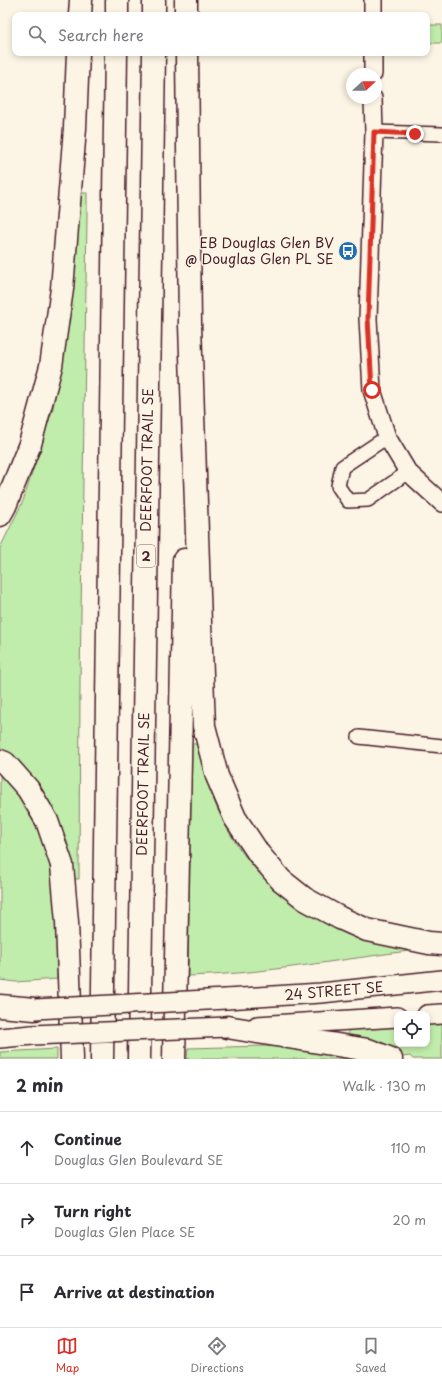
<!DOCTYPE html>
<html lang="en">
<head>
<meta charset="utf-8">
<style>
	:root { --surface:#fff; --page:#f7f7f7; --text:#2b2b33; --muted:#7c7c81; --line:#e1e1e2; --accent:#d93025 }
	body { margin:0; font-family:"Playpen Sans",sans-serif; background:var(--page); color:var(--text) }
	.controls { position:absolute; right:12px; bottom:12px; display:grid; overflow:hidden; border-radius:8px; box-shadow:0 2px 6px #0003 }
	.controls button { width:36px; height:36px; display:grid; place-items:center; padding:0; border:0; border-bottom:1px solid var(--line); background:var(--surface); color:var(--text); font:20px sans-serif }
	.compass { position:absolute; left:346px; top:68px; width:36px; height:36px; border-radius:50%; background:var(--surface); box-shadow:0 2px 6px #0003; rotate:68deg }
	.stop { position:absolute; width:12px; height:12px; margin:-9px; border:3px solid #d93025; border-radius:50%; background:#fff }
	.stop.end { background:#d93025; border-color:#fff; box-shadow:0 1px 4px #0008 }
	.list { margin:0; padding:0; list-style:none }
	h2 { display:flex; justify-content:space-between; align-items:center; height:52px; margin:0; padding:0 16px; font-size:17px }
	h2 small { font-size:13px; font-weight:400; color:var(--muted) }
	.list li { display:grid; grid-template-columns:26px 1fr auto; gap:12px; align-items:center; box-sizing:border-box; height:72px; padding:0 16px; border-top:1px solid var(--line) }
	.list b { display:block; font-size:15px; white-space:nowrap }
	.list p { margin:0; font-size:13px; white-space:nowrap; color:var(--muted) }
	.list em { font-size:13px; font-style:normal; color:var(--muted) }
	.icon { flex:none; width:22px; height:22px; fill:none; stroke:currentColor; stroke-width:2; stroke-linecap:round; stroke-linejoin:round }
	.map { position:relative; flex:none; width:442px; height:1059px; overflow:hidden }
	.search { position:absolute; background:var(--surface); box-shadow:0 2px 6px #0003; left:12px; right:12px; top:12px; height:44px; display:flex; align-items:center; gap:10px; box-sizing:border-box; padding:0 14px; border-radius:8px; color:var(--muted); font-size:15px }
	.sheet { height:268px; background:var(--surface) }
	nav { display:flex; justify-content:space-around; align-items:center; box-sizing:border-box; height:56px; border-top:1px solid var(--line); background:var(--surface); font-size:11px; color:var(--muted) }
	nav a { display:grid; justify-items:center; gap:2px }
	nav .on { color:var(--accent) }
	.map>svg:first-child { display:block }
	.green { fill:#c0edab; stroke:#85866b }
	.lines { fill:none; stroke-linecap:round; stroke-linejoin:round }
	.minor-casing { stroke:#4a1f2b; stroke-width:16 }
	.tertiary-casing { stroke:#4a1f2b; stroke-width:20 }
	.secondary-casing { stroke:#4a1f2b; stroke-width:22 }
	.motorway-casing { stroke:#4a1f2b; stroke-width:25 }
	.minor { stroke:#fcf5e5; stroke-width:13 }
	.tertiary { stroke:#fcf5e5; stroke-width:17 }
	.secondary { stroke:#fcf5e5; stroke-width:19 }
	.motorway { stroke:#fcf5e5; stroke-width:22 }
	.secondary-bridge-casing { stroke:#4a1f2b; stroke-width:22; stroke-linecap:butt }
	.secondary-bridge { stroke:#fcf5e5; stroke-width:19 }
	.route { stroke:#d93025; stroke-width:5 }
	.labels { text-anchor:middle; stroke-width:3; stroke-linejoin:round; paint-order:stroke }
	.shield { fill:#fcf5e5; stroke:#7f5f63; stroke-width:1 }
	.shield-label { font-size:13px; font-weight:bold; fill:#4a1f2b }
	.poi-label { font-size:14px; fill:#4a1f2b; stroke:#fcf5e5; text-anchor:end }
	.street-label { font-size:14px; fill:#4a1f2b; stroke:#fcf5e5 }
</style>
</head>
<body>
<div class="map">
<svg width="442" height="1059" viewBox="0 0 442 1059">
	<rect width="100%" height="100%" fill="#fcf5e5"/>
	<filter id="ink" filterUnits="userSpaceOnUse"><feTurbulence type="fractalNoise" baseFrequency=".025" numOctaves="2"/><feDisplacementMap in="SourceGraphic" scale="8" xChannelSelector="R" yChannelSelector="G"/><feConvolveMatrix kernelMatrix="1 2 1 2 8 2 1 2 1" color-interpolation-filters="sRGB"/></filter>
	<g filter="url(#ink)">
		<path class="green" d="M427,25H442V43H427Z
			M80,193H87V217L80,681L79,879H72L10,755L0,748V548L23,501L53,408L67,331L74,275Z
			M192,744H198C214,831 261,897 344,931C352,934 361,936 370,938C386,942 401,946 417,950C340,959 265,974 188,976Z
			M0,773C8,781 17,789 23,798C59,848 55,921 57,979L16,982L0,980Z
			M442,1023V1059H413L410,1056L402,1057L386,1048L348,1036V1029L397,1026V1044H427V1024Z
			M265,1046L306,1049L360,1059H187L188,1048Z
			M57,1049V1059H0V1052Z"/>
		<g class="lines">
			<g class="minor-casing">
				<path id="minor" d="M374,132L442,134
					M387,437L342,467L338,486L348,501L368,500L408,472
					M359,737L442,746"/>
			</g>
			<g class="tertiary-casing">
				<path id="tertiary" d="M373,15V0
					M373,53V74
					M373,98L374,132L368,319L372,390L387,437L408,472L442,503"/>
			</g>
			<g class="secondary-casing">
				<path id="secondary" d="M226,999L321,993L442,980
					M427,1015L442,1014
					M257,1026L397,1017
					M0,1038L32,1035"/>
			</g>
			<g class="motorway-casing">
				<path id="motorway" d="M186,0V15
					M80,15L81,0
					M117,15V0
					M154,15V0
					M187,53L190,325L200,623L204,726L217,776L235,818L259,854L281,880L305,899L340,918L367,930L429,943L442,944
					M0,515L5,506L30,444L51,366L62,289L75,128L78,53
					M0,761L5,763L28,789L47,821L62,865L67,922L72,1059
					M0,1006L35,1009
					M227,1027L368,1050L391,1059
					M102,1059L116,53
					M139,1059L154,53
					M174,1059L184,560"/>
			</g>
			<use href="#minor" class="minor"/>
			<use href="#tertiary" class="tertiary"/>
			<use href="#secondary" class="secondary"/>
			<use href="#motorway" class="motorway"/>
			<g class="secondary-bridge-casing">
				<path id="secondary-bridge" d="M35,1009L226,999
					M32,1035L227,1027"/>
			</g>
			<use href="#secondary-bridge" class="secondary-bridge"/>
		</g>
	</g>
	<g class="lines" filter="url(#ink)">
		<path class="route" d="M372,390L368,318L374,132L415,134"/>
	</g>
	<defs>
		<g id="bus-disc" transform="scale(1)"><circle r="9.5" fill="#1f6fb2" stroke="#fcf5e5"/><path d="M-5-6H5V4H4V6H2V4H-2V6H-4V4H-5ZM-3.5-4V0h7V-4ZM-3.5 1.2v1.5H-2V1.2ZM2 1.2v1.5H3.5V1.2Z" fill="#fff"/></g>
	</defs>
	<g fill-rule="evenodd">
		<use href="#bus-disc" x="348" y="251"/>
	</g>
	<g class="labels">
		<rect class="shield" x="137" y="545" width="18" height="22" rx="3"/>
		<g class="shield-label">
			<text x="146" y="561">2</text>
		</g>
		<g class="poi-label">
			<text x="334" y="248">EB Douglas Glen BV<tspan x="334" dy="16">@ Douglas Glen PL SE</tspan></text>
		</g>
		<g class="street-label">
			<text transform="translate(147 460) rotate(-89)" y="5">DEERFOOT TRAIL SE</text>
			<text transform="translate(143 784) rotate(-89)" y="5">DEERFOOT TRAIL SE</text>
			<text transform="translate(334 991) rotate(-5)" y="5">24 STREET SE</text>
		</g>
	</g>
</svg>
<div class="controls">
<button><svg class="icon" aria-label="locate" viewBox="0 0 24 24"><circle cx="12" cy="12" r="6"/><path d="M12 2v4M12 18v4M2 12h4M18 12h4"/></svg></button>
</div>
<svg class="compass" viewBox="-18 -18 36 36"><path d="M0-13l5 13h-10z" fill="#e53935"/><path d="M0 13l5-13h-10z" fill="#7c7c81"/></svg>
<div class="stop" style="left:372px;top:390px"></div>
<div class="stop end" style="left:415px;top:134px"></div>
<div class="search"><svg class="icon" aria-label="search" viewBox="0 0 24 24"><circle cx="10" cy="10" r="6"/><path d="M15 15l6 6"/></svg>Search here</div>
</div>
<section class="sheet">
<h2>2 min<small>Walk · 130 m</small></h2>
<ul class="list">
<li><svg class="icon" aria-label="ahead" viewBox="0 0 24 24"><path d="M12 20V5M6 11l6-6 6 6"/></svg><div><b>Continue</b><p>Douglas Glen Boulevard SE</p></div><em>110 m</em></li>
<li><svg class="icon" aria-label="right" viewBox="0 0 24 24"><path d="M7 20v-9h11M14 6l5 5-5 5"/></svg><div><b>Turn right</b><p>Douglas Glen Place SE</p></div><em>20 m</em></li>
<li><svg class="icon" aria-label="arrive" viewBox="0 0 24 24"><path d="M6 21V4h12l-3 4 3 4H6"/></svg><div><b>Arrive at destination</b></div></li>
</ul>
</section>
<nav>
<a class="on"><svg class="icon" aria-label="map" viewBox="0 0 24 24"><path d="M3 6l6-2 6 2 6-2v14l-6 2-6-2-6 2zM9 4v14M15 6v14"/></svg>Map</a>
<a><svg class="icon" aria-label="directions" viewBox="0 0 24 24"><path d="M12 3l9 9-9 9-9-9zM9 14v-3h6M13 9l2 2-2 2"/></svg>Directions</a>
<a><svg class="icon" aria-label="saved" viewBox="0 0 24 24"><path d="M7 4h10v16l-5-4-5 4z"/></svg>Saved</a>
</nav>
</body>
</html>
